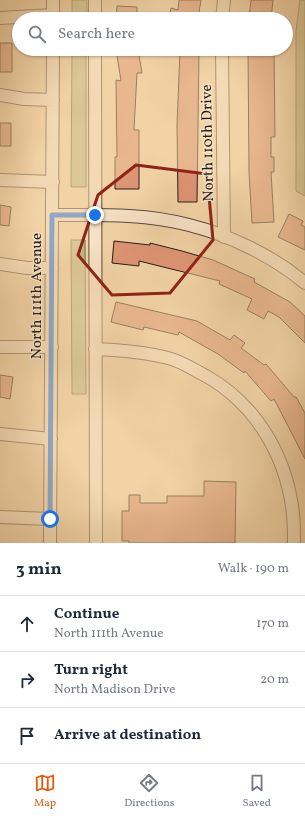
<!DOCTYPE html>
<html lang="en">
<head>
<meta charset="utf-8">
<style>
	:root { --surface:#fff; --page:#f6f6f7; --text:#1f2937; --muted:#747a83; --line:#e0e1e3; --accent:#ea580c }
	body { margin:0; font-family:Vollkorn,serif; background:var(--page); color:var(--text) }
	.stop { position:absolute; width:12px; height:12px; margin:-9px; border:3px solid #1a73e8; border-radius:50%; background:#fff }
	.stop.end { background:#1a73e8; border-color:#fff; box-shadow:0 1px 4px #0008 }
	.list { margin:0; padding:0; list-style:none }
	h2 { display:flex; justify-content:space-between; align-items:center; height:52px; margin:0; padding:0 16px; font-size:17px }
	h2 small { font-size:13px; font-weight:400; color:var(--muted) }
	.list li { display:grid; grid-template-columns:26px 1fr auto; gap:12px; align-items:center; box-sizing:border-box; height:56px; padding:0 16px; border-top:1px solid var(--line) }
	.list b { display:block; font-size:15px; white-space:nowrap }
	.list p { margin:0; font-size:13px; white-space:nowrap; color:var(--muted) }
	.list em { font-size:13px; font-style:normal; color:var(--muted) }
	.icon { flex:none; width:22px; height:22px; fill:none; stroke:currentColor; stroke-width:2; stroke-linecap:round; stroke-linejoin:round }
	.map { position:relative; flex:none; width:305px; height:543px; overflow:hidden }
	.search { position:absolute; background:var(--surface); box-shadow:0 1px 3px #0004; left:12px; right:12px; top:12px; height:44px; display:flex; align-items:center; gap:10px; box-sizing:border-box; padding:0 14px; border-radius:22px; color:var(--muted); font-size:15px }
	.sheet { height:220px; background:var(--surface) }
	nav { display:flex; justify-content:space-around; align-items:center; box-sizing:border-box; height:56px; border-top:1px solid var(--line); background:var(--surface); font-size:11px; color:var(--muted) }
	nav a { display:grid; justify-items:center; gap:2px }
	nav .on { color:var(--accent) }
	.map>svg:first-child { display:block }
	.green { fill:#bebb84; stroke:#726c4c }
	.building { fill:#de9574; stroke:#261c13 }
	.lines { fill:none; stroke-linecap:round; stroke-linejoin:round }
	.minor-casing { stroke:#594a38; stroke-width:14 }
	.minor { stroke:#f7e2c5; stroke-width:12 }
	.route { stroke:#1a73e8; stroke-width:5 }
	.marked { fill:none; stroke:#8f2418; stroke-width:3; stroke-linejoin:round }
	.labels { text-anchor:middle; stroke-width:3; stroke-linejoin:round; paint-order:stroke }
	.street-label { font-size:15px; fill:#261c13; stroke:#f7e2c5 }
</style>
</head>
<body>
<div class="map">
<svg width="305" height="543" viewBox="0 0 305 543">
	<rect width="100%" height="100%" fill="#f2d3a6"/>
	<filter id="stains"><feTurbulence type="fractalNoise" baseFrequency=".005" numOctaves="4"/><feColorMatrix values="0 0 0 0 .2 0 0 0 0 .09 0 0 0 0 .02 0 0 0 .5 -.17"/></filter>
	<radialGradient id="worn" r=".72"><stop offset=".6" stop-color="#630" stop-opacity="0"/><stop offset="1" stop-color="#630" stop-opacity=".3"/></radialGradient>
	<path class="green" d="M72,0H87V19H72Z
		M300,0H305V196L296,191V31Z
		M72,49H86V187H71Z
		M71,240H85L86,394H72Z"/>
	<path class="building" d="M179,0H201L198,19H169L171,8L178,10Z
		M251,0H273L271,19H249Z
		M117,6L137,7V19H116Z
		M0,43H12V72H0Z
		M116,49H138L142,73H137L134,130H139V189H115V157H117L116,80L121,81Z
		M180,49H199L197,202H178L177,126Z
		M248,49H274L275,137H271V157H274V172H271L274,222L252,223L249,172Z
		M0,123H11V146H0Z
		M0,205L11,207L9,226L0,225Z
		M289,214L303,221L301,225L305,227V250L278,237Z
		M114,241L150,245V243L182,251L213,260L255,279L254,282L290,302L305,316V343L279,317L268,311L264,319L247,310L252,299L219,284L220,281L139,261V266L112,263Z
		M116,302L197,321L230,340L234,335L245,343L241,348L264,365L266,364L294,397H296L305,413V459L274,399L271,401L245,371L244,373L218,354L179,332L178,335L144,327L143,330L111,322Z
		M0,375L13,377L10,399L0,397Z
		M204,481L236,482L235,543H129V541H122V511H129V495H140V503H167V496H204Z"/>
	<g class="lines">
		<g class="minor-casing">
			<path id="minor" d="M95,0V19
				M0,18L53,15
				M53,19V0
				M222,19L224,0
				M95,49L96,543
				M222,49L224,237
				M0,95L24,99L53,100
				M0,180L53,182
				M52,215C97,215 144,213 189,225C229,235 273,256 305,283
				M0,264L27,268H52
				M0,347H52
				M95,349C119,350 145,352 168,358C181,361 194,370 206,376C254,403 284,452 292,506C294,518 294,531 294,543
				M0,434L51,439
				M0,517L50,519
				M50,543L53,49"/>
		</g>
		<use href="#minor" class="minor"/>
	</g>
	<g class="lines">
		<path class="route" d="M50,519L52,215H95"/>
	</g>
	<path d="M0 0H305V543H0ZM136,165L207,174L213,240L170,293L112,295L78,255L98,195Z" fill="#f2d3a6" fill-opacity=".55" fill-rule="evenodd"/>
	<path class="marked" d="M136,165L207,174L213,240L170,293L112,295L78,255L98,195Z"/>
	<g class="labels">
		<g class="street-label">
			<text transform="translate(207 143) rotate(-91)" y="5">North 110th Drive</text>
			<text transform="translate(36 296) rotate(-90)" y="5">North 111th Avenue</text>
		</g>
	</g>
	<rect width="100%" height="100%" filter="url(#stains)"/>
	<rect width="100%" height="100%" fill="url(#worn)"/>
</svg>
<div class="stop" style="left:50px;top:519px"></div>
<div class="stop end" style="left:95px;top:215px"></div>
<div class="search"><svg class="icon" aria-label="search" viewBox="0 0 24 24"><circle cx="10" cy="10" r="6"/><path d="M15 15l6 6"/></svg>Search here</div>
</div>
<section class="sheet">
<h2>3 min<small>Walk · 190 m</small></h2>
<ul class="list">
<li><svg class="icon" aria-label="ahead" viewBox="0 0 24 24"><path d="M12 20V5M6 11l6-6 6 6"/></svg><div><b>Continue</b><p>North 111th Avenue</p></div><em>170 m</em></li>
<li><svg class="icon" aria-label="right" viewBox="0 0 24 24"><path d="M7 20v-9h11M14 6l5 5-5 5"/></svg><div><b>Turn right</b><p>North Madison Drive</p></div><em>20 m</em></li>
<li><svg class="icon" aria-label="arrive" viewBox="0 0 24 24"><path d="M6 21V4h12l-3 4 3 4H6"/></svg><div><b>Arrive at destination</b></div></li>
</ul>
</section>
<nav>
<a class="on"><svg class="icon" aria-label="map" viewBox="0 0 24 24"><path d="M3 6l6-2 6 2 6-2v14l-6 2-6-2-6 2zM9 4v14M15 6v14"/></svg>Map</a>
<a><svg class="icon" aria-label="directions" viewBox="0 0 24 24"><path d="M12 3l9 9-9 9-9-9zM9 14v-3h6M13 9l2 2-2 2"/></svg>Directions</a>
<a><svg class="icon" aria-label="saved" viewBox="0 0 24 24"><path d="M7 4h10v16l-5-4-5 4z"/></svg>Saved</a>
</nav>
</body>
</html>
